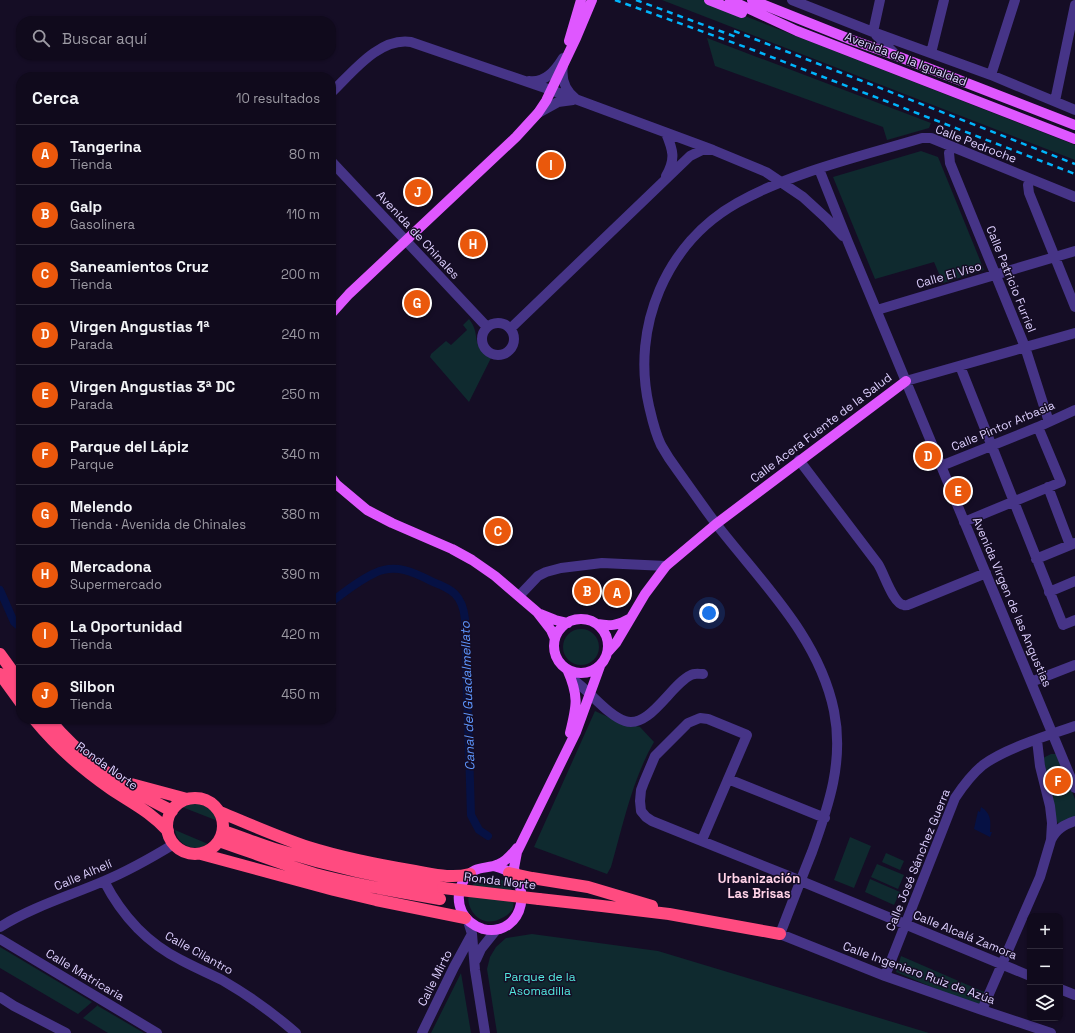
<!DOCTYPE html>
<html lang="es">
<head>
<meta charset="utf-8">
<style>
	:root { --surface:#100a1c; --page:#1e1829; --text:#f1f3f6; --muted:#9c9aa3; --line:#302b3b; --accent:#ea580c }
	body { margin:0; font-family:"Space Grotesk",sans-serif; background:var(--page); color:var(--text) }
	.controls { position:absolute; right:12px; bottom:12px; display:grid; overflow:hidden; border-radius:8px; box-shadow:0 1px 3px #0004 }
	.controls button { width:36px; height:36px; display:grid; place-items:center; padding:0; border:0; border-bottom:1px solid var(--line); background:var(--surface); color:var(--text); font:20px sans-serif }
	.you { position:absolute; left:709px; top:613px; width:14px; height:14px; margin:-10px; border:3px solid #fff; border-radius:50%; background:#1a73e8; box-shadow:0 0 0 6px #1a73e833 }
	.badge { display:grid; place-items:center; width:26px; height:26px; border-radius:50%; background:var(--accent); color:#fff; font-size:13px; font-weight:700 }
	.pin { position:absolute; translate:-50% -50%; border:2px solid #fff; box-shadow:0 1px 4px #0006 }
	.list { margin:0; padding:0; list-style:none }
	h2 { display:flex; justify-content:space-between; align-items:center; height:52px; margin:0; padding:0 16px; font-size:17px }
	h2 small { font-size:13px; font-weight:400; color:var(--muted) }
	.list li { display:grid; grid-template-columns:26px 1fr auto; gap:12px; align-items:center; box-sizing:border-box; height:60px; padding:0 16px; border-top:1px solid var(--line) }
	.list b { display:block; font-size:15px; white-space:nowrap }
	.list p { margin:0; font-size:13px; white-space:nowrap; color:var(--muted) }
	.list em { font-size:13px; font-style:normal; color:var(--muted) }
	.icon { flex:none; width:22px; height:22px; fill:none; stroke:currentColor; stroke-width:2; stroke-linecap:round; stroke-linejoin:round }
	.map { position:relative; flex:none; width:1075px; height:1033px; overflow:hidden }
	.search { position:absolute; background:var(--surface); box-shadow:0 1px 3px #0004; left:16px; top:16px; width:320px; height:44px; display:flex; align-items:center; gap:10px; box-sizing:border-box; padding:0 14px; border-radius:16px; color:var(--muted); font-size:15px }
	.panel { position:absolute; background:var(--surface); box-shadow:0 1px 3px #0004; left:16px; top:72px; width:320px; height:652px; border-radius:16px }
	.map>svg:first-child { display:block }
	.green { fill:#0f2a2f }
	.water { fill:#061144 }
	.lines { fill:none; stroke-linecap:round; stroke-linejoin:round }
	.canal { stroke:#061144; stroke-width:8 }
	.minor { stroke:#463487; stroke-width:10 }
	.major { stroke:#df57ff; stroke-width:10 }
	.highway { stroke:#ff4b80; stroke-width:12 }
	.rail { stroke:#00b4fb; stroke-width:2.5; stroke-dasharray:6 5; stroke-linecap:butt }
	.highway-bridge { stroke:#ff4b80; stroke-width:12 }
	.labels { text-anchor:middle; stroke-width:3; stroke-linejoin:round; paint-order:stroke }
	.street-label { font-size:12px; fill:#ded0ff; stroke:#150d25 }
	.park-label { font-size:12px; fill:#53e8de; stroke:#150d25 }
	.water-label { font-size:13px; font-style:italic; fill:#5e97ff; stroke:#150d25 }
	.neighbourhood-label { font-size:13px; font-weight:bold; fill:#ffd2e7; stroke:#150d25 }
</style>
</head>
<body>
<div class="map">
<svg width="1075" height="1033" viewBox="0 0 1075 1033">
	<rect width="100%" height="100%" fill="#150d25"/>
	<path class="green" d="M662,0H704L1075,145V160Z
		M707,38L931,123L929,128L887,140L883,127L715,66Z
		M921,151L938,157L984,270L943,283L934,262L875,279L833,177Z
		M469,319C482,335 469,345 491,358L469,402L430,357L431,354L446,341L451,345L467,330L463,325Z
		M563 647a18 18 0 1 1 36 0a18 18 0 1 1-36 0Z
		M595,711L617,721L640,727L654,742C632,780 623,825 611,867L607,874L534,847Z
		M1051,754H1057L1075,799V817L1061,824L1058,823L1056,820L1052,794L1043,758Z
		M199,803C209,806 216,811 218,821L182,807L187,804Z
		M175,830L208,844C195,853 177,845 175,830Z
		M850,837L871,846L854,888L834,880Z
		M886,853L904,861L900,870L882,862Z
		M877,864L904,875L898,889L871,877Z
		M490,877C503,878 514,884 513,899C513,901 514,905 513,908C512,912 506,916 502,918C474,934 454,891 481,879C483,878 487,877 490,877Z
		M870,879L900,892L894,905L865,892Z
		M532,934L658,951L929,1033H497L487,969L490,957L496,947L506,938Z
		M0,947L92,1002L78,1014L0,968Z
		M901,956L984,992L979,1007L896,972Z
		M461,973L471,1033H431Z
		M98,1005V1006L144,1033H108L83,1018Z"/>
	<path class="water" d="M981,807C991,813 991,821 990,832H992L990,837L974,829L978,811L980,812Z"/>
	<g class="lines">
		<path class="canal" d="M0,590L14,622L21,628
			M331,602C345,592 359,580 375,573C396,563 415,573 433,582C441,585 449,588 455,594C462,601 464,609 465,619L471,815L479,830L488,836"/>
		<path class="minor" d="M792,0L873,32L991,75L1075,110
			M873,32L880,0
			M876,35L897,56
			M931,53L944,0
			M563,65C561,78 565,91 576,99
			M991,75L1015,0
			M529,81C545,83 555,71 563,58
			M331,93C352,73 379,37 411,42L551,90L713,150L766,172L803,197L827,219L843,236
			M1055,101L1075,5
			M538,113L558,102L573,100
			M951,147L949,153L950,163L1025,347L1049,422
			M331,161L487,327
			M819,169L848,242L1075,788
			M666,176C676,159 673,150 666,133
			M1030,179L1028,185L1029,193L1075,307
			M877,310L1075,251
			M482 339a16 16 0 1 1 32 0a16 16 0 1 1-32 0Z
			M511,328L690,156L702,150H712
			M960,366L1063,625L1075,620
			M906,381L1075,333
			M799,460L878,564C884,573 893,604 904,605C906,606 908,605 910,604L986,573
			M941,466L1038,427L1075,410
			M1048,487L1070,545
			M964,522L1061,482L1038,427
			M1036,559L1075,543
			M1049,592L1075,581
			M519,596L538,576L546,572L561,568L602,563L666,566
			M572,679C588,689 607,715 625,721C650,729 671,684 691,675C694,673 699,674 703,674
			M1031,682L1075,665
			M728,779L825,818
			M702,840L747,735L708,719L700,718L688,723L655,756L644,782L641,790L640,801L641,811L646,817L652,821L801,881L1030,976
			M1051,840C1056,829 1064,825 1075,821
			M104,881C121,914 147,943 181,960C194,967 208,973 222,980C248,995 273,1013 296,1033
			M468,921L472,934L475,970L485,1033
			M0,927C32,907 69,896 104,881C128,871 151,858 174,844
			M0,939L157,1033
			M476,960L481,949L497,929
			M885,976L955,798C963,786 972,774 983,765C1006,748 1047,736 1075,726
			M1060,989L1075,995
			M0,997L14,1006L66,1033
			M982,1010L1040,877L1051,840L1052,823L1050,806L1040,766L1037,740
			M422,1033L454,967L472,934
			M1051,1033L982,1010L885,976L780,934C791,906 801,879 812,852C829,805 844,761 834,711C819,637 762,583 717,525C704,508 691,489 678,471C672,463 666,454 661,445C655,433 652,419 649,406C631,327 666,243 737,203C792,172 862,156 922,138H931L1075,197"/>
		<path class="major" d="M709,0L742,13
			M730,0L797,31L1075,139
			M752,0L852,40L897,56L1075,125
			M569,41L581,0
			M331,314L349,294L516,137L538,113L546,101L576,38L592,0
			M331,477L336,484L367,510L392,523L452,549L472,560L495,576L537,612L551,630L555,639
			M540,614L555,620L568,623
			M554 646a27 27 0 1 1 54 0a27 27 0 1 1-54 0Z
			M597,624C609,626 618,626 629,619
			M607,653L616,643L645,594L666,566L716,524L906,381
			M567,669C579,696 577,705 570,733
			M494,866C539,875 524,939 483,929C474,926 466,920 462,912C457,901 458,890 464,880C475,864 486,870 499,864C507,861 512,854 517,848
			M517,881L514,868L517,852L576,732L600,666"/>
		<path class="highway" d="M0,654L21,683
			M0,674L21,703
			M34,719C56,746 82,769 111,789C132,803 151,812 168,831
			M49,719C82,760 125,788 172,811
			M131,784L187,799
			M167 826a28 28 0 1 1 56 0a28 28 0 1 1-56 0Z
			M220,812C249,824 278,837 308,847C343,858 379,865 415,871C433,874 451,879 470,874
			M223,831C242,837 260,845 278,850C333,867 387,879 443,888
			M219,841C251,852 282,864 315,874C356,885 398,892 440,899
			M201,854L334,890L376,900L465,918
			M509,873L532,878L588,887L652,906
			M539,899L602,906L669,914L780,934"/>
		<path class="rail" d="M615,0L748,48L1075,174
			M636,0L739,38
			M734,31L1075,164"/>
		<path class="highway-bridge" d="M443,888L539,899"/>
	</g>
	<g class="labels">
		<g class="street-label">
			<text transform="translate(906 59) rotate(21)" y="4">Avenida de la Igualdad</text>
			<text transform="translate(976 144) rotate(21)" y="4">Calle Pedroche</text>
			<text transform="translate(418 235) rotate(47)" y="4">Avenida de Chinales</text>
			<text transform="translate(949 275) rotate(-16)" y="4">Calle El Viso</text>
			<text transform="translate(1011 279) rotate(68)" y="4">Calle Patricio Furriel</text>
			<text transform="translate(1003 426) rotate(-23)" y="4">Calle Pintor Arbasia</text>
			<text transform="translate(821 428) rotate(-37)" y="4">Calle Acera Fuente de la Salud</text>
			<text transform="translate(1012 602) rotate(67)" y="4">Avenida Virgen de las Angustias</text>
			<text transform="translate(107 766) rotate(36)" y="4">Ronda Norte</text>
			<text transform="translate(918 860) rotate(-68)" y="4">Calle José Sánchez Guerra</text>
			<text transform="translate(83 875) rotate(-23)" y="4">Calle Alhelí</text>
			<text transform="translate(500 881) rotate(7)" y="4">Ronda Norte</text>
			<text transform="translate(965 935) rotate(22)" y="4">Calle Alcalá Zamora</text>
			<text transform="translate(199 953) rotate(29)" y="4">Calle Cilantro</text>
			<text transform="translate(919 973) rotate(20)" y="4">Calle Ingeniero Ruiz de Azúa</text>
			<text transform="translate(85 975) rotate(31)" y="4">Calle Matricaria</text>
			<text transform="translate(435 978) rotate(-63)" y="4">Calle Mirto</text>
		</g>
		<g class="park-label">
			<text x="540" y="981">Parque de la<tspan x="540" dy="14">Asomadilla</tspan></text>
		</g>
		<g class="water-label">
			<text transform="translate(467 696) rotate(-92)" y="5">Canal del Guadalmellato</text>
		</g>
		<g class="neighbourhood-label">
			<text x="759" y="883">Urbanización<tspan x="759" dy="15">Las Brisas</tspan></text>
		</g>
	</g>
</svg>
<div class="controls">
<button>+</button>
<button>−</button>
<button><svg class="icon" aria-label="layers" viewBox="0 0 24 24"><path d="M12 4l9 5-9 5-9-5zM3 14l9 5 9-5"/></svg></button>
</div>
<div class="you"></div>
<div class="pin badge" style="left:617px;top:593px">A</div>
<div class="pin badge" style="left:587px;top:591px">B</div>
<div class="pin badge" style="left:498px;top:531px">C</div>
<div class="pin badge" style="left:928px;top:456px">D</div>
<div class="pin badge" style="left:958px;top:491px">E</div>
<div class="pin badge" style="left:1058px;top:781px">F</div>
<div class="pin badge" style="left:417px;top:303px">G</div>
<div class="pin badge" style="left:473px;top:244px">H</div>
<div class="pin badge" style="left:551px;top:165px">I</div>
<div class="pin badge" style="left:418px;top:192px">J</div>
<div class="search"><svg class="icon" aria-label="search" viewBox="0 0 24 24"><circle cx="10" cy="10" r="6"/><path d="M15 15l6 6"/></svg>Buscar aquí</div>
<section class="panel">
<h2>Cerca<small>10 resultados</small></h2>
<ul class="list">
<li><span class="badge">A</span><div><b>Tangerina</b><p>Tienda</p></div><em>80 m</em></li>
<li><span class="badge">B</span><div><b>Galp</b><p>Gasolinera</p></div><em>110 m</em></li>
<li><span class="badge">C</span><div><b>Saneamientos Cruz</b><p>Tienda</p></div><em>200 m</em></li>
<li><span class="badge">D</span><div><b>Virgen Angustias 1ª</b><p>Parada</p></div><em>240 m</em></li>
<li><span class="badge">E</span><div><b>Virgen Angustias 3ª DC</b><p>Parada</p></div><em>250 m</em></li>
<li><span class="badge">F</span><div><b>Parque del Lápiz</b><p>Parque</p></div><em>340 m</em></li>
<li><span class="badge">G</span><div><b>Melendo</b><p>Tienda · Avenida de Chinales</p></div><em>380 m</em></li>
<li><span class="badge">H</span><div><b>Mercadona</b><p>Supermercado</p></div><em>390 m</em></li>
<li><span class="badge">I</span><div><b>La Oportunidad</b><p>Tienda</p></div><em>420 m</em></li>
<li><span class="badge">J</span><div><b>Silbon</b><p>Tienda</p></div><em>450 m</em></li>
</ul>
</section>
</div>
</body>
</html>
